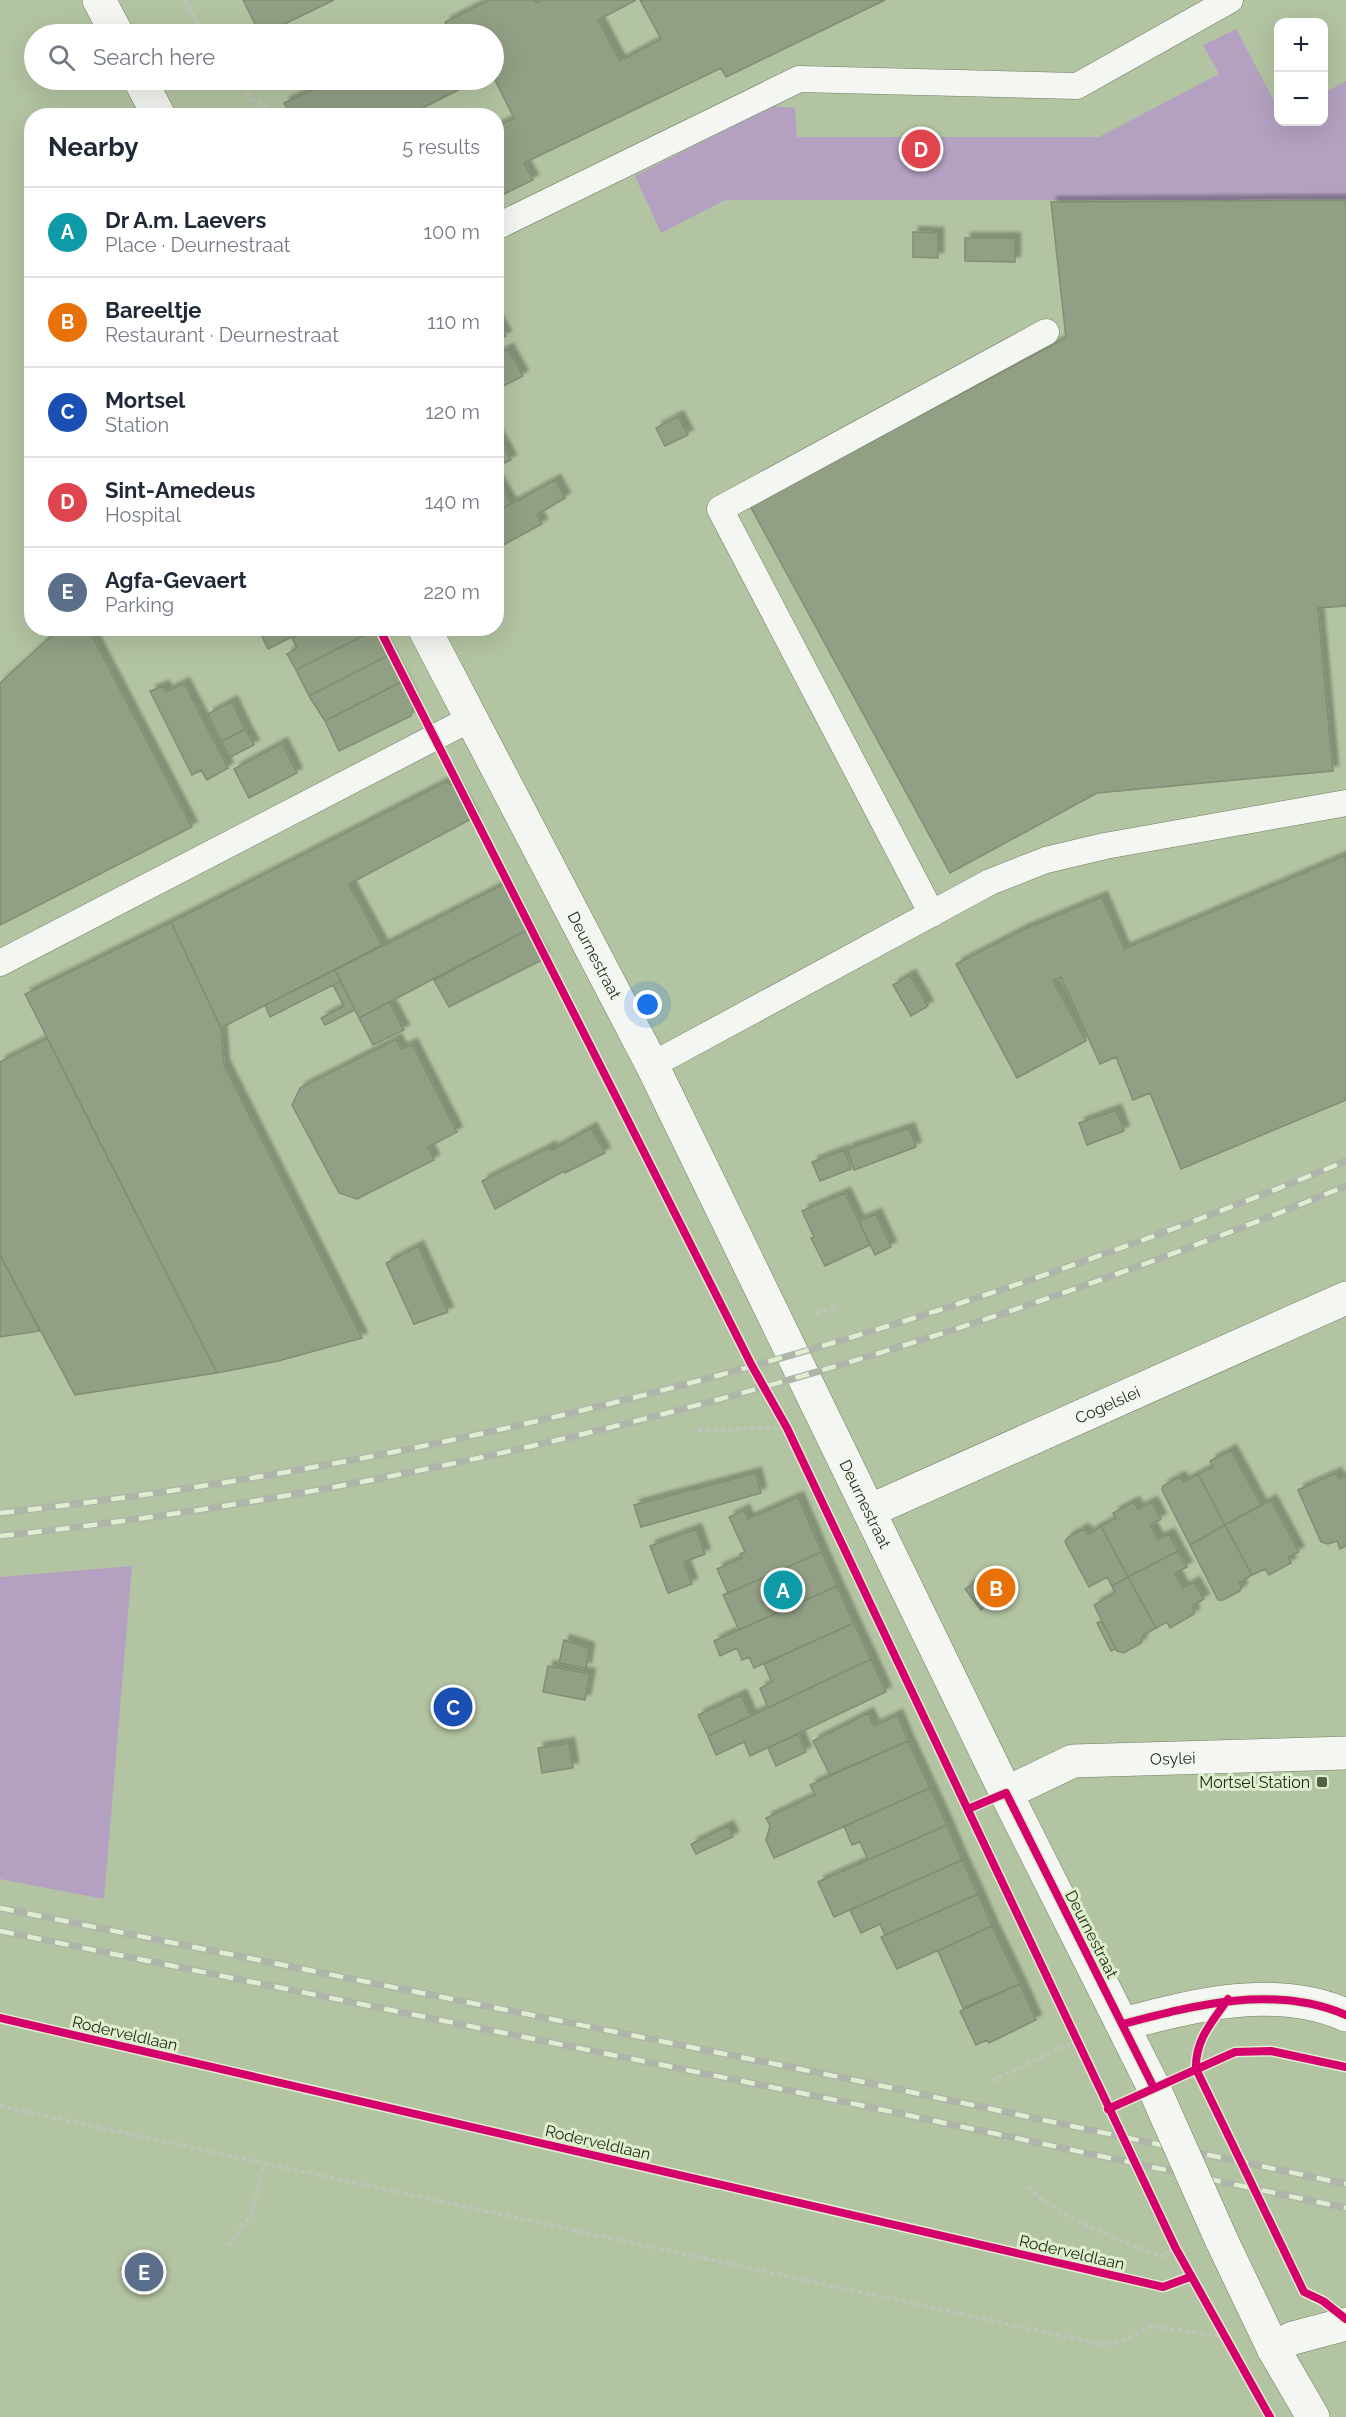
<!DOCTYPE html>
<html lang="en">
<head>
<meta charset="utf-8">
<style>
	:root { --surface:#fff; --page:#f2f2f3; --text:#1f2937; --muted:#747a83; --line:#e0e1e3; --accent:#d93025 }
	body { margin:0; font-family:Raleway,sans-serif; background:var(--page); color:var(--text) }
	.controls { position:absolute; right:18px; top:18px; display:grid; overflow:hidden; border-radius:12px; box-shadow:0 6px 24px #0002 }
	.controls button { width:54px; height:54px; display:grid; place-items:center; padding:0; border:0; border-bottom:2px solid var(--line); background:var(--surface); color:var(--text); font:30px sans-serif }
	.you { position:absolute; left:648px; top:1005px; width:21px; height:21px; margin:-15px; border:4px solid #fff; border-radius:50%; background:#1a73e8; box-shadow:0 0 0 9px #1a73e833 }
	.badge { display:grid; place-items:center; width:39px; height:39px; border-radius:50%; background:var(--accent); color:#fff; font-size:20px; font-weight:700 }
	.pin { position:absolute; translate:-50% -50%; border:3px solid #fff; box-shadow:0 2px 6px #0006 }
	.list { margin:0; padding:0; list-style:none }
	h2 { display:flex; justify-content:space-between; align-items:center; height:78px; margin:0; padding:0 24px; font-size:26px }
	h2 small { font-size:20px; font-weight:400; color:var(--muted) }
	.list li { display:grid; grid-template-columns:39px 1fr auto; gap:18px; align-items:center; box-sizing:border-box; height:90px; padding:0 24px; border-top:2px solid var(--line) }
	.list b { display:block; font-size:22px; white-space:nowrap }
	.list p { margin:0; font-size:20px; white-space:nowrap; color:var(--muted) }
	.list em { font-size:20px; font-style:normal; color:var(--muted) }
	.icon { flex:none; width:33px; height:33px; fill:none; stroke:currentColor; stroke-width:2; stroke-linecap:round; stroke-linejoin:round }
	.map { position:relative; flex:none; width:1346px; height:2417px; overflow:hidden }
	.search { position:absolute; background:var(--surface); box-shadow:0 6px 24px #0002; left:24px; top:24px; width:480px; height:66px; display:flex; align-items:center; gap:15px; box-sizing:border-box; padding:0 21px; border-radius:33px; color:var(--muted); font-size:22px }
	.panel { position:absolute; background:var(--surface); box-shadow:0 6px 24px #0002; left:24px; top:108px; width:480px; height:528px; border-radius:24px }
	.map>svg:first-child { display:block }
	.green { fill:#b4a1c2 }
	.building { fill:#919f84; stroke:#808e73; stroke-width:1.5; filter:url(#shadow) }
	.lines { fill:none; stroke-linecap:round; stroke-linejoin:round }
	.lane-casing { stroke:#707d62; stroke-width:27 }
	.street-casing { stroke:#707d62; stroke-width:34 }
	.secondary-casing { stroke:#707d62; stroke-width:34 }
	.path { stroke:#bfc3ba; stroke-width:4; stroke-dasharray:4.5 3; stroke-linecap:butt }
	.lane { stroke:#f4f6f1; stroke-width:26 }
	.street { stroke:#f4f6f1; stroke-width:33 }
	.secondary { stroke:#f4f6f1; stroke-width:33 }
	.rail-casing { stroke:#b0b5ab; stroke-width:7 }
	.rail { stroke:#deeece; stroke-width:4.5; stroke-dasharray:14; stroke-linecap:butt }
	.secondary-bridge-casing { stroke:#707d62; stroke-width:34; stroke-linecap:butt }
	.secondary-bridge { stroke:#f4f6f1; stroke-width:33 }
	.cycleway-casing { stroke:#deeece; stroke-width:11 }
	.cycleway { stroke:#d6006c; stroke-width:8 }
	.poi-dot { fill:#536144; stroke:#deeece; stroke-width:2 }
	.labels { text-anchor:middle; stroke-width:6; stroke-linejoin:round; paint-order:stroke }
	.street-label { font-size:16px; fill:#1f2b11; stroke:#deeece }
	.poi-label { font-size:16px; fill:#1f2b11; stroke:#deeece; text-anchor:end }
</style>
</head>
<body>
<div class="map">
<svg width="1346" height="2417" viewBox="0 0 1346 2417">
	<defs>
		<filter id="shadow"><feDropShadow dx="5.5" dy="-5.5" stdDeviation="1.5" flood-color="#0004"/></filter>
	</defs>
	<rect width="100%" height="100%" fill="#b3c4a2"/>
	<path class="green" d="M1236,29L1278,108V122H1324V93L1346,81V200H725L661,233L635,176L772,106L795,108L797,137H1099L1219,74L1203,45Z
		M132,1566L104,1899L0,1879V1577Z"/>
	<path class="building" d="M243,0H334L264,34H260Z
		M489,0H534L536,3L542,0H636L598,20L620,61L661,39L640,0H885L726,77L721,68L524,163L533,180L496,198V127L514,118L494,78V34H451L445,22Z
		M332,80H478L407,116H291L284,103Z
		M1346,200V606L1318,608L1333,771L1097,793L950,873L750,506L1066,338L1051,202Z
		M913,232L938,233V258L913,257Z
		M965,238H1015V262L965,261Z
		M496,318L506,336L496,341Z
		M508,349L523,376L496,390V355Z
		M678,416L688,435L665,446L656,428Z
		M496,433L511,460L496,467Z
		M496,478L511,504L496,512Z
		M555,480L565,498L537,515L542,524L496,549V512Z
		M60,628H88L192,827L0,925V683Z
		M258,628H310L268,649Z
		M310,628H376V629L296,670L287,654L297,648L292,638Z
		M376,629L389,655L309,696L296,670Z
		M389,655L403,681L325,721L309,696Z
		M403,681L414,703L411,716L339,751L325,721Z
		M184,683L228,768L207,780L201,770L192,775L150,691L164,686L166,692Z
		M232,701L245,729L221,742L208,714Z
		M245,729L254,745L230,757L221,742Z
		M282,743L297,773L249,798L234,769Z
		M445,782L455,786L473,818L349,884L382,945L221,1028L171,922Z
		M1346,855V1100L1181,1169L1150,1093L1133,1100L1116,1057L1100,1064L1061,977L1053,981L1086,1041L1017,1078L956,964L1022,930L1102,897L1124,949Z
		M504,884L527,930L359,1018L335,970Z
		M171,922L221,1028L224,1065L362,1338L278,1361L217,1373L25,994Z
		M527,930L544,959L449,1007L434,980Z
		M335,970L341,981L270,1017L265,1005Z
		M910,975L928,1006L911,1016L893,985Z
		M341,981L355,1010L325,1025L321,1018L344,1006L333,985Z
		M389,1002L404,1030L373,1045L359,1018Z
		M47,1038L217,1373L75,1395L0,1255V1062Z
		M396,1039L401,1049L412,1044L457,1132L428,1147L434,1160L357,1199L339,1193L292,1105L300,1088Z
		M1116,1110L1124,1131L1087,1145L1079,1123Z
		M591,1128L605,1153L565,1173L564,1171L495,1209L482,1181L550,1147L552,1150Z
		M909,1128L916,1147L854,1170L847,1149Z
		M844,1150L851,1169L820,1181L812,1162Z
		M845,1193L870,1245L825,1266L811,1238L814,1237L802,1211Z
		M876,1214L891,1247L875,1255L859,1221Z
		M418,1246L448,1312L414,1324L386,1263Z
		M0,1255L40,1331L0,1337Z
		M1231,1450L1261,1505L1225,1525L1198,1474L1213,1467L1210,1461Z
		M756,1473L761,1493L641,1527L634,1505Z
		M1336,1473L1339,1479L1346,1475V1546L1340,1549L1337,1541L1328,1544L1321,1542L1298,1490Z
		M1198,1474L1225,1525L1190,1545L1162,1490L1163,1486L1179,1477L1184,1482Z
		M798,1497L822,1552L728,1593L717,1569L742,1558L740,1554L745,1552L729,1517L744,1510L748,1519Z
		M1271,1500L1299,1552L1288,1557L1291,1563L1269,1575L1265,1569L1252,1575L1225,1525Z
		M1134,1502L1138,1509L1152,1502L1161,1519L1150,1525L1158,1539L1169,1534L1178,1551L1128,1577L1101,1526L1116,1518L1113,1513Z
		M1225,1525L1252,1575L1239,1583L1242,1587L1240,1591L1223,1600H1218L1190,1545Z
		M1101,1526L1128,1577L1112,1586L1107,1577L1089,1587L1065,1542L1067,1538L1083,1529L1088,1534Z
		M696,1529L705,1554L684,1562L692,1584L668,1593L650,1546Z
		M1178,1551L1187,1567L1175,1573L1183,1588L1194,1582L1204,1599L1193,1605L1194,1614L1170,1628L1167,1622L1156,1628L1128,1577Z
		M822,1552L837,1586L739,1630L723,1595Z
		M988,1573L1004,1593L981,1610L965,1589Z
		M1128,1577L1156,1628L1143,1635L1141,1643L1124,1653L1117,1651L1094,1605L1115,1593L1112,1586Z
		M837,1586L854,1623L754,1668L749,1657L742,1660L737,1648L720,1656L714,1641Z
		M1102,1621L1116,1649L1111,1651L1097,1623Z
		M854,1623L871,1659L768,1708L760,1688L772,1682L764,1664Z
		M564,1640L589,1648L586,1668L559,1663Z
		M871,1659L886,1692L750,1756L744,1742L716,1755L708,1736Z
		M548,1666L590,1674L585,1700L543,1692Z
		M741,1695L751,1716L708,1736L698,1715Z
		M868,1713L874,1726L897,1715L908,1741L830,1775L813,1741Z
		M798,1734L806,1752L776,1766L768,1748Z
		M908,1741L930,1788L774,1858L766,1840L770,1826L766,1818L815,1795L810,1785Z
		M569,1743L573,1768L542,1773L538,1748Z
		M930,1788L947,1825L868,1860L860,1842L852,1845L844,1826Z
		M947,1825L962,1860L834,1917L818,1882Z
		M728,1826L733,1837L696,1854L691,1844Z
		M962,1860L978,1894L885,1935L880,1924L861,1933L850,1910Z
		M978,1894L992,1926L897,1969L881,1937Z
		M992,1926L1020,1984L963,2008L938,1951Z
		M1020,1984L1036,2020L989,2043L987,2040L976,2045L960,2011Z"/>
	<g class="lines">
		<g class="lane-casing">
			<path id="lane" d="M496,227L799,79L1077,86L1230,0
				M932,914L720,509L1046,332
				M0,963L472,718
				M652,1065L990,882L1046,860L1105,846L1346,803"/>
		</g>
		<g class="street-casing">
			<g id="street">
				<path id="s1" d="M869,1511L1346,1298"/>
				<path id="s2" d="M1006,1793L1073,1761L1346,1753"/>
				<path d="M1123,2024C1195,2005 1274,1984 1346,2015"/>
				<path d="M1273,2348L1293,2338L1346,2324"/>
			</g>
		</g>
		<g class="secondary-casing">
			<g id="secondary">
				<path d="M99,0L117,34"/>
				<path d="M140,80L159,116"/>
				<path id="s3" d="M424,628L652,1065L1006,1793L1154,2088"/>
				<path d="M1221,2239L1273,2348L1313,2417"/>
			</g>
		</g>
		<path class="path" d="M185,0L204,34
			M238,80L251,98L273,110L278,116
			M816,1313L838,1307
			M698,1430L787,1428
			M992,2081L1078,2040
			M0,2106L1100,2344L1120,2343L1151,2326L1223,2336
			M1028,2187C1054,2215 1124,2243 1162,2256L1175,2247
			M228,2246L252,2214L264,2164"/>
		<use href="#lane" class="lane"/>
		<use href="#street" class="street"/>
		<use href="#secondary" class="secondary"/>
		<g class="rail-casing">
			<path id="rail" d="M0,1513C463,1462 916,1338 1346,1161
				M0,1536C463,1486 916,1362 1346,1186
				M0,1908L854,2080L1346,2184
				M0,1931L850,2103L1346,2208"/>
		</g>
		<use href="#rail" class="rail"/>
		<g class="secondary-bridge-casing">
			<path id="secondary-bridge" d="M1154,2088L1221,2239"/>
		</g>
		<use href="#secondary-bridge" class="secondary-bridge"/>
		<g class="cycleway-casing">
			<path id="cycleway" d="M379,628L752,1366L787,1428L1175,2247L1270,2417
				M968,1809L1006,1793L1154,2088
				M1228,1999C1212,2022 1195,2040 1196,2069L1304,2292L1323,2301L1346,2319
				M0,2018L1163,2287L1190,2277
				M1123,2024C1195,2005 1274,1984 1346,2015
				M1108,2109L1235,2052L1271,2051L1346,2067"/>
		</g>
		<use href="#cycleway" class="cycleway"/>
	</g>
	<rect class="poi-dot" x="1316" y="1776" width="12" height="12" rx="3"/>
	<g class="labels">
		<g class="street-label">
			<text dy="6" stroke="none"><textPath href="#s3" startOffset="369">Deurnestraat</textPath></text>
			<text dy="6" stroke="none"><textPath href="#s1" startOffset="261">Cogelslei</textPath></text>
			<text dy="6" stroke="none"><textPath href="#s3" startOffset="981">Deurnestraat</textPath></text>
			<text dy="6" stroke="none"><textPath href="#s2" startOffset="174">Osylei</textPath></text>
			<text transform="translate(1092 1934) rotate(63)" y="6">Deurnestraat</text>
			<text transform="translate(125 2033) rotate(13)" y="6">Roderveldlaan</text>
			<text transform="translate(598 2142) rotate(13)" y="6">Roderveldlaan</text>
			<text transform="translate(1072 2252) rotate(13)" y="6">Roderveldlaan</text>
		</g>
		<g class="poi-label">
			<text x="1310" y="1788">Mortsel Station</text>
		</g>
	</g>
</svg>
<div class="controls">
<button>+</button>
<button>−</button>
</div>
<div class="you"></div>
<div class="pin badge" style="left:783px;top:1590px;background:#0f9aa8">A</div>
<div class="pin badge" style="left:996px;top:1588px;background:#e8710a">B</div>
<div class="pin badge" style="left:453px;top:1707px;background:#1a4fb4">C</div>
<div class="pin badge" style="left:921px;top:149px;background:#e0444e">D</div>
<div class="pin badge" style="left:144px;top:2272px;background:#5c6f8a">E</div>
<div class="search"><svg class="icon" aria-label="search" viewBox="0 0 24 24"><circle cx="10" cy="10" r="6"/><path d="M15 15l6 6"/></svg>Search here</div>
<section class="panel">
<h2>Nearby<small>5 results</small></h2>
<ul class="list">
<li><span class="badge" style="background:#0f9aa8">A</span><div><b>Dr A.m. Laevers</b><p>Place · Deurnestraat</p></div><em>100 m</em></li>
<li><span class="badge" style="background:#e8710a">B</span><div><b>Bareeltje</b><p>Restaurant · Deurnestraat</p></div><em>110 m</em></li>
<li><span class="badge" style="background:#1a4fb4">C</span><div><b>Mortsel</b><p>Station</p></div><em>120 m</em></li>
<li><span class="badge" style="background:#e0444e">D</span><div><b>Sint-Amedeus</b><p>Hospital</p></div><em>140 m</em></li>
<li><span class="badge" style="background:#5c6f8a">E</span><div><b>Agfa-Gevaert</b><p>Parking</p></div><em>220 m</em></li>
</ul>
</section>
</div>
</body>
</html>
